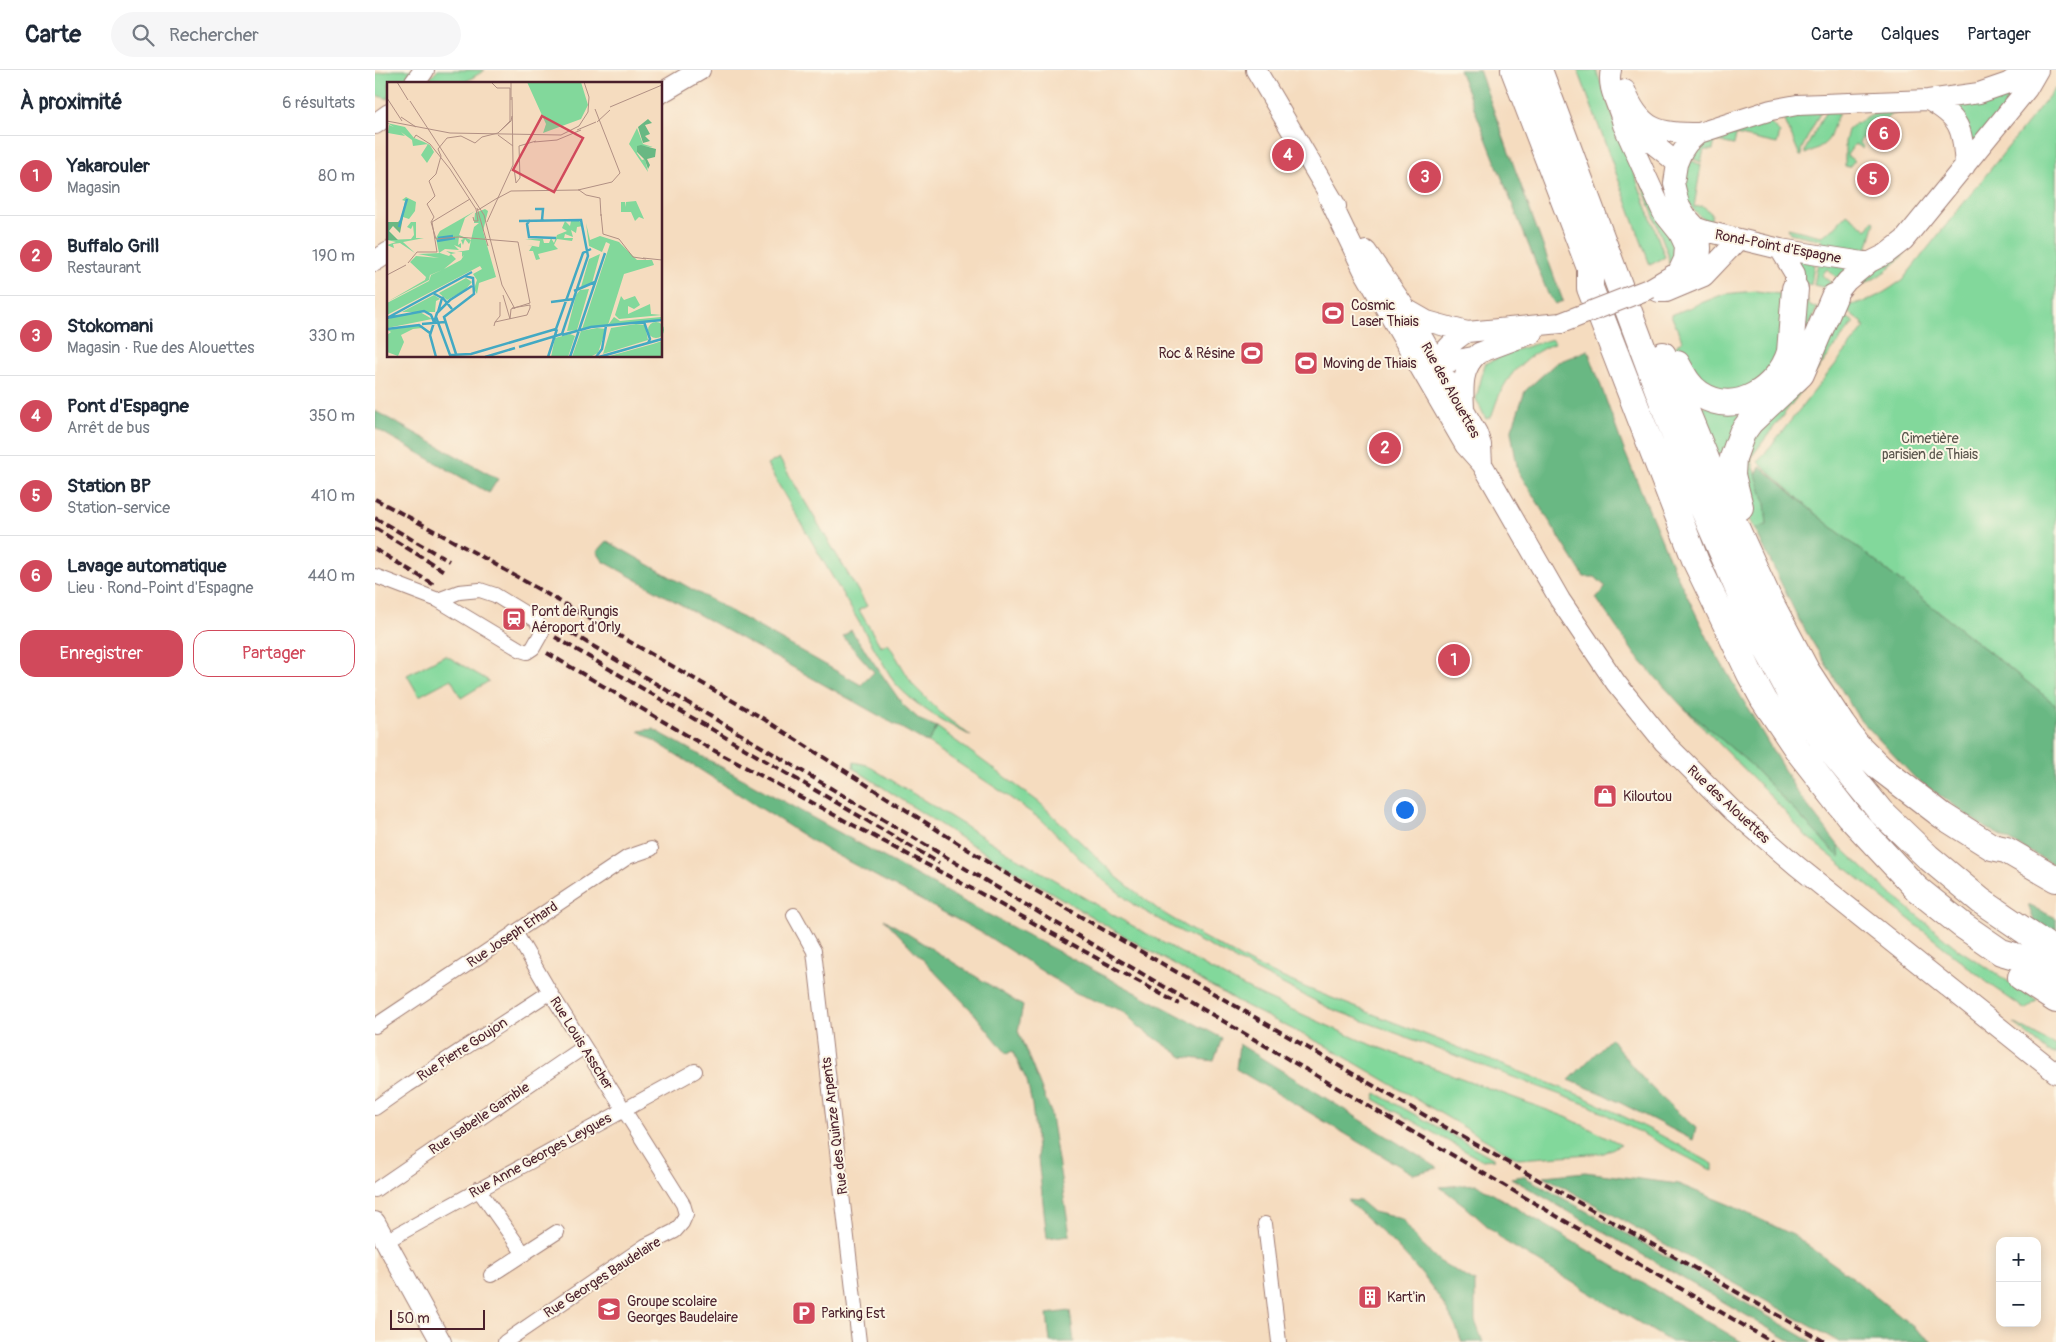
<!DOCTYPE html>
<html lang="fr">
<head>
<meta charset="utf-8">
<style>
	:root { --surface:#fff; --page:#f6f6f7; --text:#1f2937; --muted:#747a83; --line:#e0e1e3; --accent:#d1495b }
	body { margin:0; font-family:Pangolin,sans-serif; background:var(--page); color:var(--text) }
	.controls { position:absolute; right:15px; bottom:15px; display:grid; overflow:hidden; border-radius:10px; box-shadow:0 2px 12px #0003 }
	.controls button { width:45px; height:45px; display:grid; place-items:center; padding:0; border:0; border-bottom:1px solid var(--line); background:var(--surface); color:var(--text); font:25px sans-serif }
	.scale { position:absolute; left:15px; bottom:12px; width:95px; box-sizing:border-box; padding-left:5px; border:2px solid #4a1f2b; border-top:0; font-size:14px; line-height:18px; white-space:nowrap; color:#4a1f2b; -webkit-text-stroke:4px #fcf5e5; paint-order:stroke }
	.you { position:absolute; left:1029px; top:739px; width:18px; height:18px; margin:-12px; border:4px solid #fff; border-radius:50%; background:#1a73e8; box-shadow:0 0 0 8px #1a73e833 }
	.badge { display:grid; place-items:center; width:32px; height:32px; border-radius:50%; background:var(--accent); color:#fff; font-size:16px; font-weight:700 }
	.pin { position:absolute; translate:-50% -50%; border:2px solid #fff; box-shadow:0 1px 5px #0006 }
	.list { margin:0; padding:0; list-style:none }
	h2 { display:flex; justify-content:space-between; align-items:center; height:65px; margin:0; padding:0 20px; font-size:21px }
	h2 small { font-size:16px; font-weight:400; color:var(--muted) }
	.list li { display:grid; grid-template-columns:32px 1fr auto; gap:15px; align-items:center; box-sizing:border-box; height:80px; padding:0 20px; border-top:1px solid var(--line) }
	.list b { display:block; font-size:19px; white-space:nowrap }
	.list p { margin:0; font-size:16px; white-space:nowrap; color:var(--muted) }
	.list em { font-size:16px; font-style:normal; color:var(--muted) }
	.actions { display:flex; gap:10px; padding:15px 20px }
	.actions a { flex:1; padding:11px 0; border:1px solid var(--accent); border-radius:15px; text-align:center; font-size:18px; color:var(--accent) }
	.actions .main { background:var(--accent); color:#fff }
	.icon { flex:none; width:28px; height:28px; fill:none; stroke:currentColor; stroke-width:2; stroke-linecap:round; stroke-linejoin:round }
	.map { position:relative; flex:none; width:1681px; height:1272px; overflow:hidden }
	header { display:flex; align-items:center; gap:30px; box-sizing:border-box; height:70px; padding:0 25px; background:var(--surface); border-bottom:1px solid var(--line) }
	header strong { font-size:24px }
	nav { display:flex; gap:28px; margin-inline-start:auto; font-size:18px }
	.search { width:350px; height:45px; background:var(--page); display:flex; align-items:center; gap:12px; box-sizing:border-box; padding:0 18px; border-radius:28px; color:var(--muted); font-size:19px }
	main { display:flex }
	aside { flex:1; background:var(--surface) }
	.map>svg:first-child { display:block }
	.green { fill:#82d89b; stroke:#667c63; fill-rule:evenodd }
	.forest { fill:#69b883; stroke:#5a6c57 }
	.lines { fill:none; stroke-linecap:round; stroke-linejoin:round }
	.street-casing { stroke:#a07e75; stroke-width:16 }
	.secondary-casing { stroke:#a07e75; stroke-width:22 }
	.highway-casing { stroke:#a07e75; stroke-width:28 }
	.street { stroke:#fff; stroke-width:14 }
	.secondary { stroke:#fff; stroke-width:20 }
	.highway { stroke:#fff; stroke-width:26 }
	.rail { stroke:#4a1f2b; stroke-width:4; stroke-dasharray:8 4; stroke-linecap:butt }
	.secondary-bridge-casing { stroke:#a07e75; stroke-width:22; stroke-linecap:butt }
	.secondary-bridge { stroke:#fff; stroke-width:20 }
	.labels { text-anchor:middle; stroke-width:4; stroke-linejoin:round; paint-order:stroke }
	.street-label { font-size:14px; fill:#4a1f2b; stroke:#fcf5e5 }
	.poi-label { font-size:14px; fill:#4a1f2b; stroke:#fcf5e5; text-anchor:start }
	.park-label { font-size:14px; fill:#5b564d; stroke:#fcf5e5 }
	.inset-river { fill:none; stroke:#43a9c3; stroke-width:2.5 }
	.inset-road { fill:none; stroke:#b19084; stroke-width:1 }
	.view { fill:#d1495b; fill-opacity:0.15; stroke:#d1495b; stroke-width:2.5 }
	.inset-edge { fill:none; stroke:#4a1f2b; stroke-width:2.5 }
</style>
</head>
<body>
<header>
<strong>Carte</strong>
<div class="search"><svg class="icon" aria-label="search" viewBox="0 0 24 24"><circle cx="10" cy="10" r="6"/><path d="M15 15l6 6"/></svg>Rechercher</div>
<nav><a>Carte</a><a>Calques</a><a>Partager</a></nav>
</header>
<main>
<aside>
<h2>À proximité<small>6 résultats</small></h2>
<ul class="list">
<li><span class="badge">1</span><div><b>Yakarouler</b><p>Magasin</p></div><em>80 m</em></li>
<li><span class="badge">2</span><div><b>Buffalo Grill</b><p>Restaurant</p></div><em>190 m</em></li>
<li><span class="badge">3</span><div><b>Stokomani</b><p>Magasin · Rue des Alouettes</p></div><em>330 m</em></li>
<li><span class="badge">4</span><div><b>Pont d'Espagne</b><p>Arrêt de bus</p></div><em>350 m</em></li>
<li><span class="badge">5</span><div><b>Station BP</b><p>Station-service</p></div><em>410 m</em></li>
<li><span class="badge">6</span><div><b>Lavage automatique</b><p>Lieu · Rond-Point d'Espagne</p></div><em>440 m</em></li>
</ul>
<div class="actions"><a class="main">Enregistrer</a><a>Partager</a></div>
</aside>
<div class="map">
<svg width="1681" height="1272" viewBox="0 0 1681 1272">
	<rect width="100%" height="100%" fill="#fcf5e5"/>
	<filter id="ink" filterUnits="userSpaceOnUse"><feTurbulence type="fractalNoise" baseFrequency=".02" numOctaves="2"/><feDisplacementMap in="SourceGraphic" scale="10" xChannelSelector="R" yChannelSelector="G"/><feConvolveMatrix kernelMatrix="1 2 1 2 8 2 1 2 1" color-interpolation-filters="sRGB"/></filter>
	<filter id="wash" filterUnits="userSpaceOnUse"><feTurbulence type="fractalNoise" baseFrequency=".0096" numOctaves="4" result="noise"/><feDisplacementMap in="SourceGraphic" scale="20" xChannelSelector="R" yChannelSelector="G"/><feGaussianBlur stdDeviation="1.12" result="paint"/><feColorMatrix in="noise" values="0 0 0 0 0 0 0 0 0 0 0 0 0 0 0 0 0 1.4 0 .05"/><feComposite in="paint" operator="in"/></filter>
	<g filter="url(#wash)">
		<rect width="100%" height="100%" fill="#f5dcbf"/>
		<path class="green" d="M18,0H42L31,14H14V29L0,25V4Z
			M63,0H110L87,14H49Z
			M1203,0H1221L1290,187L1275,195Z
			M1681,17V635L1443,446L1383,392L1490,257L1487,256L1488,253L1475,243L1461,241L1463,236C1486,236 1505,226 1523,213H1525Z
			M1645,18L1597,79L1574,32Z
			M1522,40V43L1515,45L1510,50L1507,48L1494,65L1496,67L1493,71L1488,67L1484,72L1489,77L1488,78L1480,74L1472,85L1479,91L1474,97L1470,96V72L1473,60L1480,54L1505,41Z
			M1446,41L1426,80L1427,86H1425L1408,46Z
			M1451,41L1464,43C1451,69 1462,70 1430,84V80Z
			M1386,52L1396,54L1405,63L1402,74L1361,65L1359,75L1340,71L1338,80H1329L1326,92L1314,87L1327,72Z
			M1313,89L1326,95L1319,137L1328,136L1337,144L1335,153C1308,138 1305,116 1313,89Z
			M1264,107L1301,174L1300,182L1294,195L1293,184Z
			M1472,144L1492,160L1498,151L1500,152L1491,183L1445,178L1447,170L1415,163L1413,158L1446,166L1457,160Z
			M1532,181C1513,202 1502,208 1477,220L1486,207L1517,191Z
			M1421,187L1439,194L1436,215L1428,213Z
			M1443,192L1472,198L1456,219L1439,215ZM1452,199L1462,208L1457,214L1447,205Z
			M1381,221L1412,225L1407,281L1388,312L1347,326L1309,296L1300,277L1307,270L1296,245L1349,224Z
			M1431,228L1435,235L1442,238L1421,286Z
			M1463,246H1470L1479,252L1377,386V391L1390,432L1392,455L1380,459L1372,444L1367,375Z
			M1177,269L1180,273C1146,287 1126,311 1117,346L1111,349L1101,329L1110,294L1141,280Z
			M1321,335L1368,340L1348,398Z
			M404,388L492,536L484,540L506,577L513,573L538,615L569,646L596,666C567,651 541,637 519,612L392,395Z
			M70,585L114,611L86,628L76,609L44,626L32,605Z
			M1306,635L1374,693L1465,788L1463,775L1516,824L1583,879L1662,930L1651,940L1618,917L1431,766L1393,723Z
			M562,657L665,733L743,808L785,841L826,866L877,894L934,919L1207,1026L1278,1061L1338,1094V1101L1215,1036L954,938L797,857L759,835L716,800L668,751L627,722L553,673Z
			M479,692L492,695L634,783L740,846L835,899L889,927L989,972L1191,1047L1246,1074L1229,1083L1143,1089L953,977L867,934L732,856L589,770L478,698Z
			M1639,953L1681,976V984L1673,982Z
			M1001,1023L1120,1089L1106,1090L999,1029Z"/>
		<path class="forest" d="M1084,0H1104L1188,231L1180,234L1173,224Z
			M1213,280L1249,380L1297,495L1338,579L1422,722L1463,775L1465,788L1374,693L1306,635L1261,586L1221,528L1231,517L1220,507H1209L1143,401L1136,362L1150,321L1181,293Z
			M0,341L123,409L114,423L0,358Z
			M1385,396L1443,446L1681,635V796L1606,755L1540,708L1483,647L1424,550L1380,459L1392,455L1390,432L1381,405Z
			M232,471L486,615L499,602L468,567L476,560L528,635L545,650L562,657L553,673L228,491L222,482Z
			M278,659L584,829L847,968L839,991L808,987L764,957L748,941L701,923L609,864L450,779L264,661Z
			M1653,835L1681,848V868L1661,856Z
			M509,849L648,936L643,961L675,1040L695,1165L672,1168L657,1035L652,1011L637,981L632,984L598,942Z
			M1236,968C1259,1002 1289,1032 1321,1058L1318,1070L1230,1025L1194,1010Z
			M864,974L1063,1098L1038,1104L861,999Z
			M1210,1102L1303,1114L1355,1135L1418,1165L1473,1204L1557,1272H1464L1169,1106Z
			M1148,1106L1263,1170L1437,1272H1417L1136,1108Z
			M1101,1114L1367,1272H1296L1129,1171L1089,1135L1065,1117Z
			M972,1130L985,1131L998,1142L1027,1149L1044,1172L1064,1191L1100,1212V1251L1108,1272H1087C1065,1213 1017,1171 972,1130Z
			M695,1241L699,1272H675L672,1244Z"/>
	</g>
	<g filter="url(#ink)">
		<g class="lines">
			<g class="street-casing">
				<path id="street" d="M0,506L63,530L146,580L152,582L158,578L167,562L161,550L120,525L105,520L84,522L63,530
					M419,845L439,881L484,1272
					M0,956L253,787L276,779
					M0,1038L33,1015L175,922
					M103,1119L149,1184
					M0,1120L209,977
					M890,1154L904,1272
					M11,1171L320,1001
					M116,1205L182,1162
					M130,1272L270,1176L300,1161L307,1153L311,1144L308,1134L175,922L140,862"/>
			</g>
			<g class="secondary-casing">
				<path id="secondary" d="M881,0L961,136
					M1236,0C1231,19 1245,37 1248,55L1288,143L1304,163L1310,176L1309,189L1303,202L1276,218L1284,222H1291L1329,206L1363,170
					M1652,0L1633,13L1604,23L1553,30L1422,35L1396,40L1324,63L1313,73L1307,82L1302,94L1299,113L1304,134L1312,147L1322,158L1331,161L1405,179L1488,192H1495L1511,184L1529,170L1652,19L1663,0
					M39,14L49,0
					M1250,20C1266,60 1283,63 1324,63
					M286,23L325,0
					M1553,30C1587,49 1587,59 1590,96
					M1252,51C1267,68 1286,78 1302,94
					M0,54L14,44
					M953,126L989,201L1090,375L1107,394L1185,530L1241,613L1289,672L1358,741L1422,796L1681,1003
					M1405,179L1420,204V219
					M991,181L1031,239L1102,363L1106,375L1107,394
					M0,191L14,182
					M1303,202C1328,194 1330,182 1322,158
					M1459,227L1472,211L1495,192
					M1031,239L1052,251L1092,262L1186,253
					M1052,286L1062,294L1098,287
					M1060,302C1065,283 1076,272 1092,262
					M1089,339C1088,318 1086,297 1104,283L1158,263
					M0,1152L66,1272"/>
			</g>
			<g class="highway-casing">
				<path id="highway" d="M1139,0L1215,198V218L1321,492L1375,604L1389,630L1424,682L1474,746L1542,819L1587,855L1626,882L1650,889L1681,909
					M1164,0L1321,422L1378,553L1416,624L1448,671L1506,742L1553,787L1606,831L1681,882
					M1288,285L1343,418L1394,530L1431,600L1467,655L1481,674L1505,698L1568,746L1617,777L1631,780L1681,809
					M1302,294C1308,305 1314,317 1325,324C1361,348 1404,318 1415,282L1420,219
					M1365,437L1357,405L1358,388L1367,363L1375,352L1426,304L1459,227
					M1646,907L1681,930"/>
			</g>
			<use href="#street" class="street"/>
			<use href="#secondary" class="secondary"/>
			<use href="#highway" class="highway"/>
			<path class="rail" d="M0,429L104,485L384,646L625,800L1063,1053L1450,1272
				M0,448L74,491
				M0,458L69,501
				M0,479L61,516
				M186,557L730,882L1397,1272
				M180,567L564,793
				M172,583L325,673L603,822L804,934"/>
			<g class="secondary-bridge-casing">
				<path id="secondary-bridge" d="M1186,253L1276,218"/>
			</g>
			<use href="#secondary-bridge" class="secondary-bridge"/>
		</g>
	</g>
	<defs>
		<g id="stadium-square" transform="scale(1.25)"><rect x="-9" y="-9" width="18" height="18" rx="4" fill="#d1495b" stroke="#fcf5e5"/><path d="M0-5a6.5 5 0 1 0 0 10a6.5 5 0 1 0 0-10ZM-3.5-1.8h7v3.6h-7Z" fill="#fff"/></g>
		<g id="station-square" transform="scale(1.25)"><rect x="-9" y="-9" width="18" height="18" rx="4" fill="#d1495b" stroke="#fcf5e5"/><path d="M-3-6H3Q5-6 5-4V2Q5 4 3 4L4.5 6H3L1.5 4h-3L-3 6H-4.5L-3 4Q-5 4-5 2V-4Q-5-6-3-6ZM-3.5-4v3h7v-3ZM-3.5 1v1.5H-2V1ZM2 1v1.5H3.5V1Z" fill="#fff"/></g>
		<g id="shop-square" transform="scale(1.25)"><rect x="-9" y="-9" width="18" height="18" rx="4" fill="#d1495b" stroke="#fcf5e5"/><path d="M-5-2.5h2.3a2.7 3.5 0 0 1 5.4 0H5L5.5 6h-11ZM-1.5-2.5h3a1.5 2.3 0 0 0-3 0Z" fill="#fff"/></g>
		<g id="building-square" transform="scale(1.25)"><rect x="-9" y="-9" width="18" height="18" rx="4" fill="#d1495b" stroke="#fcf5e5"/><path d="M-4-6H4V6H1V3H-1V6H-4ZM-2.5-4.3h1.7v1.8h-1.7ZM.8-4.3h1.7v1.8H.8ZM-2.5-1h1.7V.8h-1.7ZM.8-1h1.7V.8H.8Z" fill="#fff"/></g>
		<g id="school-square" transform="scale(1.25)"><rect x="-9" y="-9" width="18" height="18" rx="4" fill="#d1495b" stroke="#fcf5e5"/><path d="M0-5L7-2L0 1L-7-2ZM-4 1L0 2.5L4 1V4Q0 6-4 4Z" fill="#fff"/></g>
		<g id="parking-square" transform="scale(1.25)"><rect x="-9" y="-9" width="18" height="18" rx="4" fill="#d1495b" stroke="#fcf5e5"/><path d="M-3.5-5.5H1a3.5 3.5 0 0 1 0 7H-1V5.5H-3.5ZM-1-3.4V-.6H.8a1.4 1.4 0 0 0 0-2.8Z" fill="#fff"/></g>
	</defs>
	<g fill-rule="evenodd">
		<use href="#stadium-square" x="958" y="243"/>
		<use href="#stadium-square" x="877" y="283"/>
		<use href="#stadium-square" x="931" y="293"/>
		<use href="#station-square" x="139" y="549"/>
		<use href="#shop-square" x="1230" y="726"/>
		<use href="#building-square" x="995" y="1227"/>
		<use href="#school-square" x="234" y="1239"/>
		<use href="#parking-square" x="429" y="1243"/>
	</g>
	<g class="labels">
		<g class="street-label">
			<text transform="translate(1403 176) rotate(11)" y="5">Rond-Point d'Espagne</text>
			<text transform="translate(1076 320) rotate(61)" y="5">Rue des Alouettes</text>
			<text transform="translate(1354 734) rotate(43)" y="5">Rue des Alouettes</text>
			<text transform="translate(137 864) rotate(-34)" y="5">Rue Joseph Erhard</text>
			<text transform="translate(207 973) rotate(58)" y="5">Rue Louis Asscher</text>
			<text transform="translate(87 979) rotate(-33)" y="5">Rue Pierre Goujon</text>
			<text transform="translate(104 1048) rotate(-34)" y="5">Rue Isabelle Gamble</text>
			<text transform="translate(459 1056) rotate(-97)" y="5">Rue des Quinze Arpents</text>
			<text transform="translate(165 1085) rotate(-29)" y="5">Rue Anne Georges Leygues</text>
			<text transform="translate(227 1207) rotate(-33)" y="5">Rue Georges Baudelaire</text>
		</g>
		<g class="poi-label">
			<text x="976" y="240">Cosmic<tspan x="976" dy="16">Laser Thiais</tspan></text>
			<text x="860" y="288" text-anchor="end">Roc &amp; Résine</text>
			<text x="948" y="298">Moving de Thiais</text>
			<text x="156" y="546">Pont de Rungis<tspan x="156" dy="16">Aéroport d'Orly</tspan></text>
			<text x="1248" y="731">Kiloutou</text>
			<text x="1012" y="1232">Kart'in</text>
			<text x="252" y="1236">Groupe scolaire<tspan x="252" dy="16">Georges Baudelaire</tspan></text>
			<text x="446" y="1248">Parking Est</text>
		</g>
		<g class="park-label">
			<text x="1555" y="373">Cimetière<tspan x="1555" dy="16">parisien de Thiais</tspan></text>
		</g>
	</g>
	<g transform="translate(12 12)">
		<rect width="275" height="275" fill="#f5dcbf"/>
		<path d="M140,0H194L201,23L194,37L156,51L159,42ZM0,41L18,45L27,56L37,60L43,63L47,70L40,81L34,73L41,62L26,64L25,58L14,50L18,54L1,51L2,43L7,45ZM250,46L256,62L266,65L250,64V71L255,78L258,77L261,90L242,62ZM19,115L29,120L28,129L22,137L16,135L13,144L18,119L15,118ZM249,119L257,137L252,135L248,139L244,130H234V120H238L239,125V120ZM98,127L101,129L96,149L109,195L92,201L90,212L87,207L90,198L86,192L95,187L93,184L0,233V221L42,199L44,193L55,188L43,193L42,198L0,220L38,198L39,195L23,180L29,174L52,176L31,172L53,171L62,174L64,172L59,169L69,171L64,172L69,177L57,187L74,178L77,173L75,175V170H70L82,168L84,158L82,162L78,157L76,163L74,158L77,157L72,155L71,163L74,161V166L67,163L72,168L58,167L52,171L49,156L53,149L88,129L78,136L72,153L84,158L87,145L92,141H87L88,131ZM178,139L183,144L184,139H192L196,144L190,145L189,151L184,148L186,155L178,152L177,156H186L185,159L170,157L167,163L171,167L151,172L153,177L149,178L146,169H142L145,164L140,163L152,165L153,159L138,157H156L157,161H162L164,156L167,161L170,153L180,149L175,146ZM24,140H29V156H37L16,160L28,171L13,161L6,162L7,166L0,163L9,160L0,158L24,157L27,153L26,143L24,147L20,145ZM199,141L203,158L213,154L232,160L250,178H265L267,183L237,192L221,243L195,247L223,162L219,160L215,170L202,164ZM213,172L205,201L194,205L202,177ZM79,196L85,200L78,208L60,218L52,211ZM202,207L190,248L180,249L189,213L193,208ZM47,213L53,217L49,219L48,230H15ZM234,214L237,218L248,214L253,223L247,227L241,224V232L263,222L264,232L275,233L232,237L228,233ZM33,230L45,237L0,246V238L7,234ZM227,235L233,239L274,235L275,238L221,243ZM261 248a8 8 0 1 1 16 0a8 8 0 1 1-16 0ZM249,242L258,243L261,258L216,272L224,246ZM34,243L43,253L35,246L26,247L14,253L17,260L11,274L0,270V253L4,250L0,248ZM210,246L219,247L211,271L203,275H185L194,249ZM183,252L188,254L181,275H164L168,256ZM275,259V275H219L266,262Z" fill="#82d89b"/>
		<path d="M261,37L265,41L258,43L263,52L258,54L263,59L256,61L251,45ZM254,63L269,67L268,75L260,77L263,83L261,87L258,78L250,70V64ZM16,135L13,151L6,144L2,149L11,158H0V140H11Z" fill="#69b883"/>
		<path class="inset-river" d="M148,127H156L155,138M143,138L140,142L142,155L169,156M12,145L20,117M51,156L66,154M50,159L68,156M187,209L208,200M46,211L55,216L51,230M55,215L65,227M164,220L187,217M49,235L63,273L84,272L169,247L196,171L204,167M0,236L37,229L44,233L47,240M0,236L85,190M257,240L263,257L261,261M35,242L58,240M0,247L32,243L43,251M175,253L204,245L275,238M132,265L175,252L201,174L194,138L132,139M69,272L57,235L87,212L86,196L78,194M49,275L43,253L50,231L63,218L85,204M98,275L128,266M161,275L170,247M183,275L218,171M209,275L215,267L219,244M212,275L275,257"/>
		<path class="inset-road" d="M10,0L21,18M104,0L110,6H123V39L111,51L95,55L88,61L74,54L60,56L51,67L54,74L49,92L42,99L48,114L40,122L47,135L44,140L49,157L71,155L131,160L143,221L124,227L123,237M124,0V18M0,16L15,39M23,19L97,133L115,203L128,227M223,25L275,3M14,35L29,45M0,39L63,51L174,53L192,44L201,30L202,15L197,0M210,40L223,28M190,48L209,40M112,50L124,39L125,34M111,53L126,64M27,56L29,53L43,62L63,87L89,127L91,139H87L86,135M147,60L170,58L194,48M127,86L129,101M129,101L133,96L132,64L149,59M191,108L225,100L233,91L208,27M192,108L199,113L213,116L214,134M111,116L124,109L192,108M90,126L101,164M91,128L112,115M214,132L216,152L232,157L246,175L259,177M100,140L126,83L125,15M256,176L275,178M21,181L30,170H50L45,140L83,117M0,193L19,183M116,213L123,237M108,240L113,234V220M107,244L108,240L140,233L143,226V223L125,226"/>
		<path class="view" d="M155,34L196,56L167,110L126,88Z"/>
		<rect width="275" height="275" class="inset-edge"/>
	</g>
</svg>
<div class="controls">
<button>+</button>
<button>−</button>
</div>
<div class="scale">50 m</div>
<div class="you"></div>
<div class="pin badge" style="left:1079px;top:590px">1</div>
<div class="pin badge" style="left:1010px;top:378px">2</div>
<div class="pin badge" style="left:1050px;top:107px">3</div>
<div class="pin badge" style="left:913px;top:85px">4</div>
<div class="pin badge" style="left:1498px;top:109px">5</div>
<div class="pin badge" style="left:1509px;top:64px">6</div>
</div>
</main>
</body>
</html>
